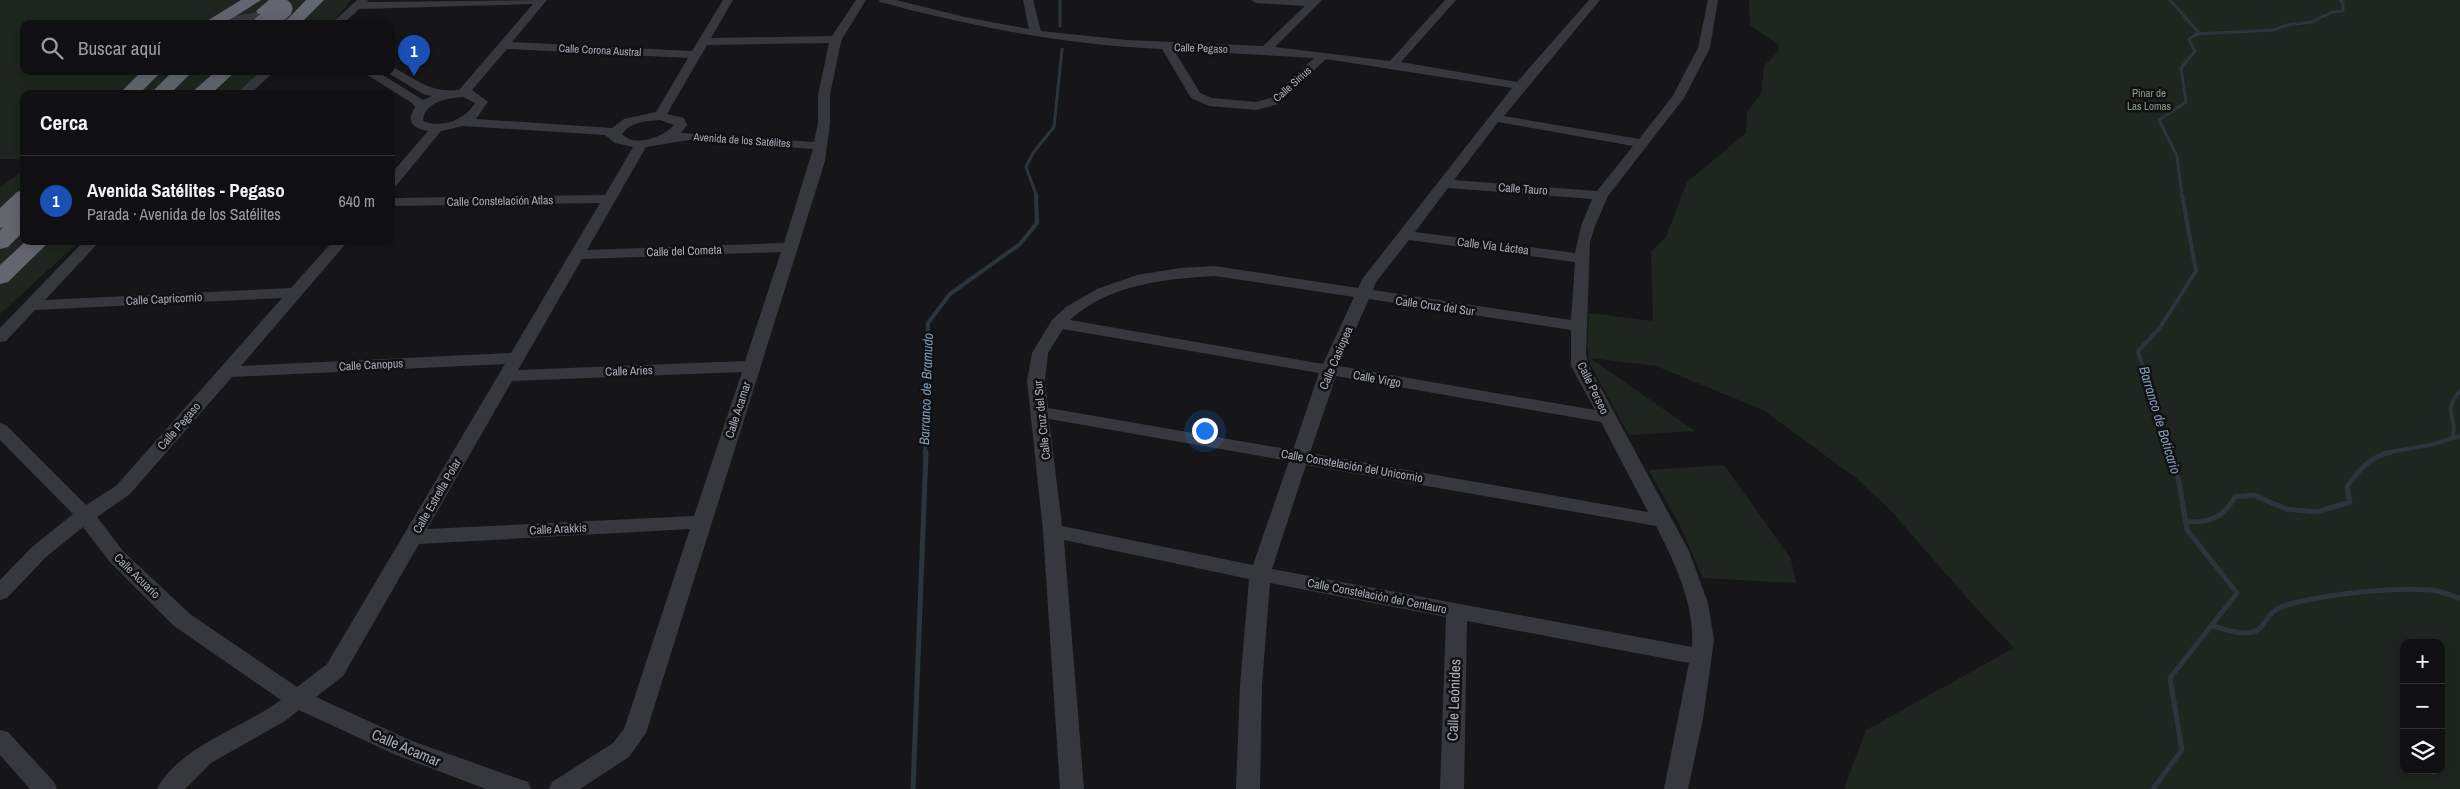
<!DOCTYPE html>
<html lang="es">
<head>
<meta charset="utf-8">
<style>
	:root { --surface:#101012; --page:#1e1e20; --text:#f1f3f6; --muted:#9c9d9f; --line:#303032; --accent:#d93025 }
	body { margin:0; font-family:"Archivo Narrow",sans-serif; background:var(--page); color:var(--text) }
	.controls { position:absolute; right:15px; bottom:15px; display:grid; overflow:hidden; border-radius:10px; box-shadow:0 2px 12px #0003 }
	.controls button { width:45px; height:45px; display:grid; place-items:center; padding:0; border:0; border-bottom:1px solid var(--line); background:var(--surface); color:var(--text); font:25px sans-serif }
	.you { position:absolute; left:1204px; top:430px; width:18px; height:18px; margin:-12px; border:4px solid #fff; border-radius:50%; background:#1a73e8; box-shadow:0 0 0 8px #1a73e833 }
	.badge { display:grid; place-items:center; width:32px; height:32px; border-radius:50%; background:var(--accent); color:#fff; font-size:16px; font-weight:700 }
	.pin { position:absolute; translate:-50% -41px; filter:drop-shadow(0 1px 2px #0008) }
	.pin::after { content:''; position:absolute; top:26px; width:18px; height:15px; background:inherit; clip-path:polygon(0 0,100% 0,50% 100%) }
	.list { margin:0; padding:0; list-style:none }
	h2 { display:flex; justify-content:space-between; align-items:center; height:65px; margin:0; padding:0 20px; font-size:21px }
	h2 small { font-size:16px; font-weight:400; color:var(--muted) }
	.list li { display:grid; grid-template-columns:32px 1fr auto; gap:15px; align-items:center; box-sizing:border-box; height:90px; padding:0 20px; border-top:1px solid var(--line) }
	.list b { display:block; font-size:19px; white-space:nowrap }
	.list p { margin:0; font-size:16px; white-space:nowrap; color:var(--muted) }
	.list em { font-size:16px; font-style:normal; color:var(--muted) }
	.icon { flex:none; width:28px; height:28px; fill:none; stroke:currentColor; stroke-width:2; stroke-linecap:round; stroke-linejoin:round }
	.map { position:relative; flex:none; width:2460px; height:789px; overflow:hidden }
	.search { position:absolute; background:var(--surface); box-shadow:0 2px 12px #0003; left:20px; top:20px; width:375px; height:55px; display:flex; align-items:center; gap:12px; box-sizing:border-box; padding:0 18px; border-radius:10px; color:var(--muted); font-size:19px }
	.panel { position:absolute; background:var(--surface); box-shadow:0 2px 12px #0003; left:20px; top:90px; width:375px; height:155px; border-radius:10px }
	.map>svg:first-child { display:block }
	.green { fill:#1e261f; fill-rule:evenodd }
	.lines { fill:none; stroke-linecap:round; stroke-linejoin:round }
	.stream-far2 { stroke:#2c353c; stroke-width:3 }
	.stream-far1 { stroke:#2c353c; stroke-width:4 }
	.stream { stroke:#2c353c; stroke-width:5 }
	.minor { fill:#37383d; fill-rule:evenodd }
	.highway { fill:#63666e; fill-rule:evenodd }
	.highway-bridge { stroke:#63666e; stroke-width:19 }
	.labels { text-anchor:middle; stroke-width:5; stroke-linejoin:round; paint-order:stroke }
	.far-street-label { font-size:11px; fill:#a8adb8; stroke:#111113 }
	.far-park-label { font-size:11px; fill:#7fa381; stroke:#111113 }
	.street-label { font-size:12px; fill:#a8adb8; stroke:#111113 }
	.water-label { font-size:14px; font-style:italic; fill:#7f9bb3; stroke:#111113 }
	.near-street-label { font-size:15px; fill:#a8adb8; stroke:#111113 }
</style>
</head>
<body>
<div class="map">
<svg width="2460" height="789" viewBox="0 0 2460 789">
	<rect width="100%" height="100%" fill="#161618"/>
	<path class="green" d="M0,0H351L332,24H24V71H262L238,94H24V159H0Z
		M1749,0H2460V789H1844L1866,730L2014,648L1975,607L1891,511L1856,478L1763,410L1656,366L1590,358L1695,431L1629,435L1590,364L1587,347L1589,313L1653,321L1651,252L1666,237L1687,182L1746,133L1747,112L1761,94L1764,66L1778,52L1779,45L1750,25ZM2404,643H2441V770H2404Z
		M24,169V241H80L0,314V188Z
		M1724,465L1791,559L1796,583L1703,578L1680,526L1649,470Z"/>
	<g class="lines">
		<path class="stream-far2" d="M1060,0V26
			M2170,0L2199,33L2189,39L2195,51L2181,68L2186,102L2159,120L2177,156L2182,197
			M2196,34L2274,30L2287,25L2312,22L2332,12L2343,11V4L2340,0H2343
			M1037,197L1026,167L1033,153L1054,127L1062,49"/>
		<path class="stream-far1" d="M2452,438C2460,418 2440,414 2460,391
			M925,453L928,323L950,294L1020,244L1037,223L1036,195
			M2170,453L2138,351L2159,329L2196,271L2182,195
			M2384,453L2430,445L2460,436"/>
		<path class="stream" d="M2186,522C2209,523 2223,518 2235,497L2254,495L2286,509L2317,512L2350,502L2347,487C2357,471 2372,456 2391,452
			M2211,625C2223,629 2252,640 2262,626C2269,616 2273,609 2287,605C2325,594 2390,587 2431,590C2441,591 2450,595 2460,598
			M913,789L926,452
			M2153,789L2182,750L2170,678L2237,593L2187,530L2179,482L2170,452"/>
		<path class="minor" d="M357,0H368L367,2L547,0L512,42L692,51L723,0H733L711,38L832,36L856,0H866L842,39L840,46L830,95V123L825,161L646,733L629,757L580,789H549L552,782L613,743L624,729L690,529L419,544L343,676L316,697L412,741L528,782L531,789H486L396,755L299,710L285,721L211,763L185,789H157C178,747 245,727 281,700L174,626L109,561L83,527L46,557L7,598L0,600V580L32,547L73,514L0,440V423L6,425L86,505L116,486L282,298L35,310L6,341L0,342V328L84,241H100L45,300L291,288L333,241H348L241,366L511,353L600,203L391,206V198L605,195L633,147L615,143L605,135L463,126L441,131L396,186L391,187V174L428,131C412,128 406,122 415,107L412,103L361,71H376L423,100L432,96L423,94L385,71H391V67L395,68C418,81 432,93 459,90L533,4L359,9L343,24H331ZM829,43L818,95V123L814,142L681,133L687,125L684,118L667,114L707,45ZM507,49L688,58L656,112L624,119L612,128L476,119L488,102L472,90ZM463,97L475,103C465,120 441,129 423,121C424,102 447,98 463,97ZM660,120L674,125C664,137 634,148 622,134C631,122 645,121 660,120ZM689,140L813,149L784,243L587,250L646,147ZM781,252L745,361L518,370L582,259ZM505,364L327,664L297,687L190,614L123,551L97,517L130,494L232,377ZM742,372L694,516L427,529L512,381Z
			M879,0H896L965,17L1029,29L1023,0H1033L1041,31L1127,40L1263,46L1305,6L1256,3L1251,0H1322L1275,47L1390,61L1445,0H1456L1401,62L1517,82L1589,0H1600L1504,116L1639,139L1672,97L1698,48L1708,0H1718L1710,48L1684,98L1608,196L1595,226L1590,242L1586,354L1589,366L1689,551L1708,603L1714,640L1703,719L1688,789H1664L1689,663L1467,621L1464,789H1440L1446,617L1270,583L1262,685L1260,789H1236L1240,685L1249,579L1064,540L1084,789H1060L1043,531L1027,381L1032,353L1052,320L1066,307L1097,289L1137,275L1180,268L1215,266L1358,288L1363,278L1512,88L1326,59L1278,104L1257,110L1209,106L1191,98L1162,49C1066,45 973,27 880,2ZM1174,50L1314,58L1270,98L1256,102L1212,98L1200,93ZM1498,122L1633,146L1597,191L1454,180ZM1448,188L1592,199L1581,226L1575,253L1415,232ZM1409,240L1575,262L1571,320L1373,290L1376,282ZM1215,276L1354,297L1323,364L1070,320C1109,284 1165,279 1215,276ZM1369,299L1571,330V366L1595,410L1339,366ZM1063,329L1319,373L1293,450L1048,408L1045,381L1048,353ZM1336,376L1601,422L1648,512L1310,453ZM1049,419L1289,461L1253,565L1062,526ZM1306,465L1656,526C1675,563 1695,605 1692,647L1272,569Z
			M253,13C268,12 286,13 297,24H283L264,19L208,24L222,18Z
			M261,71H275L250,94H236Z
			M0,730L8,732L54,782L57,789H30L0,755Z"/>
		<path class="highway" d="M241,0H261L223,24H202Z
			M269,0H288L270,14H258L256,11Z
			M306,0H324L300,24H283Z
			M142,71H162L139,94H119Z
			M173,71H193L170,94H150Z
			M216,71H236L211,94H190Z
			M24,190V209L19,214L24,213V231L8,247L0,249V230L3,227L0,228V208L17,192Z
			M26,241H50L8,282L0,284V265Z"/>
		<path class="highway-bridge" d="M263,24L283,9"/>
	</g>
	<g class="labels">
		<g class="far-street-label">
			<text transform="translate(1201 48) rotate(2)" y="4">Calle Pegaso</text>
			<text transform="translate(600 50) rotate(3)" y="4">Calle Corona Austral</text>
			<text transform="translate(1292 84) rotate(-42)" y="4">Calle Sirius</text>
			<text transform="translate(742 140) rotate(4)" y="4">Avenida de los Satélites</text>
		</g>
		<g class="far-park-label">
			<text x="2149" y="97">Pinar de<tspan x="2149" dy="13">Las Lomas</tspan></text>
		</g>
		<g class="street-label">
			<text transform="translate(1523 189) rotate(4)" y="4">Calle Tauro</text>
			<text transform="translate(500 201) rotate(-1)" y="4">Calle Constelación Atlas</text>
			<text transform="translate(1493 246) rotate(7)" y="4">Calle Vía Láctea</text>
			<text transform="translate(684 251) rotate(-2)" y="4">Calle del Cometa</text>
			<text transform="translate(164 299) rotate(-3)" y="4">Calle Capricornio</text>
			<text transform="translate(1435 306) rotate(8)" y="4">Calle Cruz del Sur</text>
			<text transform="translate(1336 358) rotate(-67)" y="4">Calle Casiopea</text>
			<text transform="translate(371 365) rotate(-3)" y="4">Calle Canopus</text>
			<text transform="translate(629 371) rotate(-2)" y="4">Calle Aries</text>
			<text transform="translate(1377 379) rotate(10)" y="4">Calle Virgo</text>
			<text transform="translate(1593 388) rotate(64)" y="4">Calle Perseo</text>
			<text transform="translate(738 410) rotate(-72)" y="4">Calle Acamar</text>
			<text transform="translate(1042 420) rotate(-96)" y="4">Calle Cruz del Sur</text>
			<text transform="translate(179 426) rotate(-49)" y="4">Calle Pegaso</text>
			<text transform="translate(1352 466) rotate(10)" y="4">Calle Constelación del Unicornio</text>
			<text transform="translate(437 496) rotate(-60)" y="4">Calle Estrella Polar</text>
			<text transform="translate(558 529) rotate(-3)" y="4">Calle Arakkis</text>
			<text transform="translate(137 576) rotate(44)" y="4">Calle Acuario</text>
			<text transform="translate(1377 596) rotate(11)" y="4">Calle Constelación del Centauro</text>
		</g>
		<g class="water-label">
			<text transform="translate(926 389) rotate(-88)" y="5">Barranco de Bramudo</text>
			<text transform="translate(2160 420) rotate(73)" y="5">Barranco de Boticario</text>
		</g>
		<g class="near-street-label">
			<text transform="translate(1454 700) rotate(-88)" y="5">Calle Leónides</text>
			<text transform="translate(406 748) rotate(23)" y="5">Calle Acamar</text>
		</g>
	</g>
</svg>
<div class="controls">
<button>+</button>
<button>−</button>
<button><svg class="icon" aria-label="layers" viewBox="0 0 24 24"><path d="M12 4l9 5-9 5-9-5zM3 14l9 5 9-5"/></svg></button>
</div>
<div class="you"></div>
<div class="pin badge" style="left:414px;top:76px;background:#1a4fb4">1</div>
<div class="search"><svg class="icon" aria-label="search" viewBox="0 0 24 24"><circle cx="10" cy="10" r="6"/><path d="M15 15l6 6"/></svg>Buscar aquí</div>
<section class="panel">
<h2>Cerca<small></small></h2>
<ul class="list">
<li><span class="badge" style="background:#1a4fb4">1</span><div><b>Avenida Satélites - Pegaso</b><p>Parada · Avenida de los Satélites</p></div><em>640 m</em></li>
</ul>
</section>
</div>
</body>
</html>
